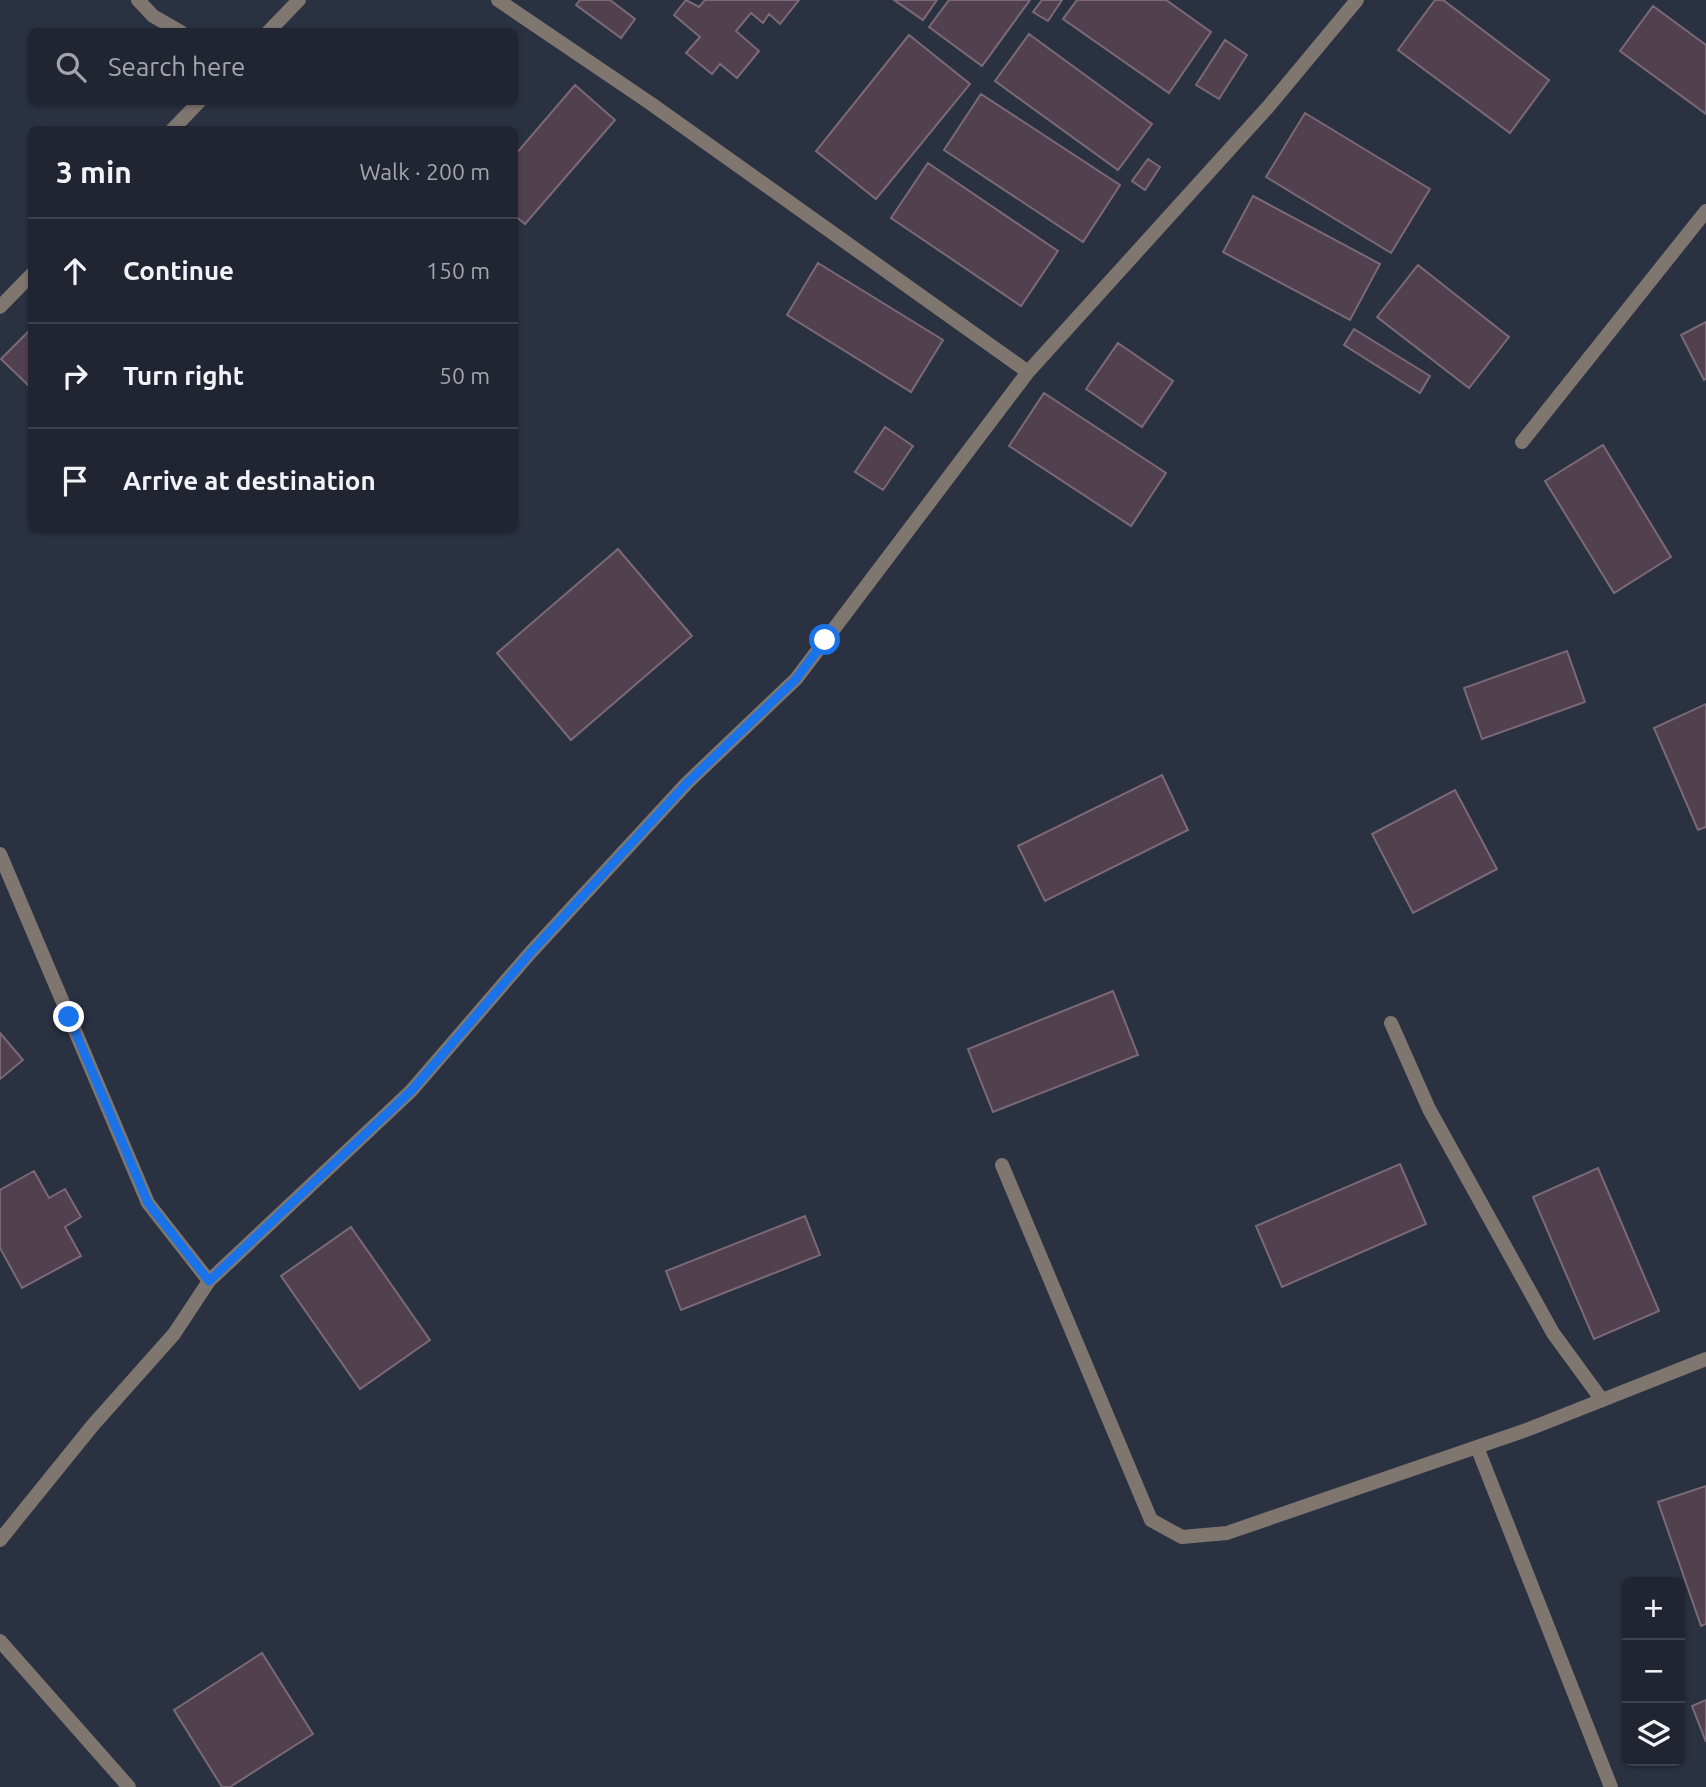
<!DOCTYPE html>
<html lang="en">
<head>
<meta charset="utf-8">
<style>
	:root { --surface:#202531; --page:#2d313d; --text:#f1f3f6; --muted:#a2a5ab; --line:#3d424d }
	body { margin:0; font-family:Ubuntu,sans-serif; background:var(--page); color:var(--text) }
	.controls { position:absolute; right:21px; bottom:21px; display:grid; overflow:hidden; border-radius:10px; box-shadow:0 2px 5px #0004 }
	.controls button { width:63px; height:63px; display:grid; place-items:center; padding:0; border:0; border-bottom:2px solid var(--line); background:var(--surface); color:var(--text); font:35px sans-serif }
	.stop { position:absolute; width:21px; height:21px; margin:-16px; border:5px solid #1a73e8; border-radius:50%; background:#fff }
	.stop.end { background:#1a73e8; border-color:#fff; box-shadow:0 2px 7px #0008 }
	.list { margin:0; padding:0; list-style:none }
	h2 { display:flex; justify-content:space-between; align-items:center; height:91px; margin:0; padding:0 28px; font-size:30px }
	h2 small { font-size:23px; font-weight:400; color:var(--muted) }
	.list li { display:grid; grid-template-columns:46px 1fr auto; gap:21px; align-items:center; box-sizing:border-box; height:105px; padding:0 28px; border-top:2px solid var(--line) }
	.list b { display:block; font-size:26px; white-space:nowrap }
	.list em { font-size:23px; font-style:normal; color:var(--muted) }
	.icon { flex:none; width:38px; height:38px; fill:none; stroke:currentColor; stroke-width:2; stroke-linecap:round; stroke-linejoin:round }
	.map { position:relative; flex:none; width:1706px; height:1787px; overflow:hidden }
	.search { position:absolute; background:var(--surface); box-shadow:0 2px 5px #0004; left:28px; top:28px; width:490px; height:77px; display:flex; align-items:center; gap:18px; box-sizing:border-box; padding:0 24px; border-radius:10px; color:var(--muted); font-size:26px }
	.panel { position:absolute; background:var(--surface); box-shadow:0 2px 5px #0004; left:28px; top:126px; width:490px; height:406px; border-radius:10px }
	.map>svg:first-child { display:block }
	.building { fill:#51414e; stroke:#7b6977; stroke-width:2 }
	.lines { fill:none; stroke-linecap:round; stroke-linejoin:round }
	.service { stroke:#7e766f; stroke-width:14 }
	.minor { stroke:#7e766f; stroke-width:14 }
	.route { stroke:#1a73e8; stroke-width:9 }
</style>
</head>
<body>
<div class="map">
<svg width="1706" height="1787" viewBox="0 0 1706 1787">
	<rect width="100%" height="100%" fill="#2a3141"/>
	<path class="building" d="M580,0H610L635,19L621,38L576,5Z
		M686,0L699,7L705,0H799L780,24L769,14L763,23L751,13L736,31L759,51L737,78L720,64L712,74L686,53L700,37L674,15Z
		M894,0H937L923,20Z
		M949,0H1030L982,66L929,27Z
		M1042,0H1062L1048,21L1033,12Z
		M1077,0H1166L1211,32L1169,93L1063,19Z
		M1435,0H1443L1549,80L1510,133L1398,50Z
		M1653,6L1706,45V114L1620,51Z
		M1029,34L1152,124L1118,170L995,81Z
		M909,35L970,84L876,199L816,151Z
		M1225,40L1247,55L1219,99L1196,85Z
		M575,85L615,120L525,224L514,215V156Z
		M981,94L1120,185L1083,242L944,150Z
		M1305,113L1430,189L1391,253L1266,177Z
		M1148,159L1160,167L1145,190L1132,181Z
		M928,163L1058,251L1021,306L891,218Z
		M1253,196L1380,264L1350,320L1223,252Z
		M818,263L943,340L911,392L787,315Z
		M1418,265L1509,337L1469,388L1377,317Z
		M1706,322V378L1704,380L1681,335Z
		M32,328V389L1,359Z
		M1354,329L1430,376L1420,393L1344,345Z
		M1118,343L1173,381L1142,427L1086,389Z
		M1044,393L1166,473L1131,526L1009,446Z
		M885,427L913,446L883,490L855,472Z
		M1603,445L1671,557L1614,593L1545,481Z
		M618,549L692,636L571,740L497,653Z
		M1567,651L1585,702L1482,739L1464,688Z
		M1706,704V827L1698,830L1654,728Z
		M1162,775L1188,830L1045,901L1018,846Z
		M1455,790L1497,869L1413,913L1372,834Z
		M1113,991L1138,1055L993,1112L968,1049Z
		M0,1033L23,1060L0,1079Z
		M1400,1164L1426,1224L1282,1287L1256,1226Z
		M1598,1168L1659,1311L1594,1339L1533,1197Z
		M34,1171L49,1198L65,1189L81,1217L65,1227L81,1256L22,1288L0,1248V1190Z
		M805,1216L820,1255L681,1310L666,1271Z
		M351,1227L430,1340L360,1389L281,1276Z
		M1706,1486V1624L1701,1626L1658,1502Z
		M262,1653L313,1734L230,1787H222L174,1710Z
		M1706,1700V1742L1692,1706Z"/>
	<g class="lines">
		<path class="service" d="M1522,442L1706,211
			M1391,1023L1429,1109L1553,1333L1602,1400"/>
		<path class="minor" d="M138,0L153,16L181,32
			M498,0L650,103L1028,372L1268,107L1357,0
			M268,32L299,0
			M172,130L199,102
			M0,307L32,274
			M0,854L148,1203L209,1281L174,1334L93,1425L0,1540
			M1002,1165L1151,1520L1182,1537L1227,1533L1529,1429L1706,1359
			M209,1281L411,1091L531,952L687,783L796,679L1028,372
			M1477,1447L1611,1787
			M0,1641L129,1787"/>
	</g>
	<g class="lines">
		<path class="route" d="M69,1017L148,1203L209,1281L411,1091L531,952L687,783L796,679L825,640"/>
	</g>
</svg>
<div class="controls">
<button>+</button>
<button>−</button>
<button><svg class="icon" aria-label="layers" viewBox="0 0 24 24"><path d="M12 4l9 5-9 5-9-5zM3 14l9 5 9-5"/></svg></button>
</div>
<div class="stop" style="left:825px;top:640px"></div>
<div class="stop end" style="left:69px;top:1017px"></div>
<div class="search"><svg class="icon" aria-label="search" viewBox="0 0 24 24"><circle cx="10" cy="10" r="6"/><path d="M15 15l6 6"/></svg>Search here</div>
<section class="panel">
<h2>3 min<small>Walk · 200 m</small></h2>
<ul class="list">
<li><svg class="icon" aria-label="ahead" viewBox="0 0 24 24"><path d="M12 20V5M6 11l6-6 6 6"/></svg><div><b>Continue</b></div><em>150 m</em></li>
<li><svg class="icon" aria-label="right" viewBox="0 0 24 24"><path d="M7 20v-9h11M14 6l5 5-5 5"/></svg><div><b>Turn right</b></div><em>50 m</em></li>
<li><svg class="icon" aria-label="arrive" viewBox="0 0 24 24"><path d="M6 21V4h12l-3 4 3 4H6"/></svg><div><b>Arrive at destination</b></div></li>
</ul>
</section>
</div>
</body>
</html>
